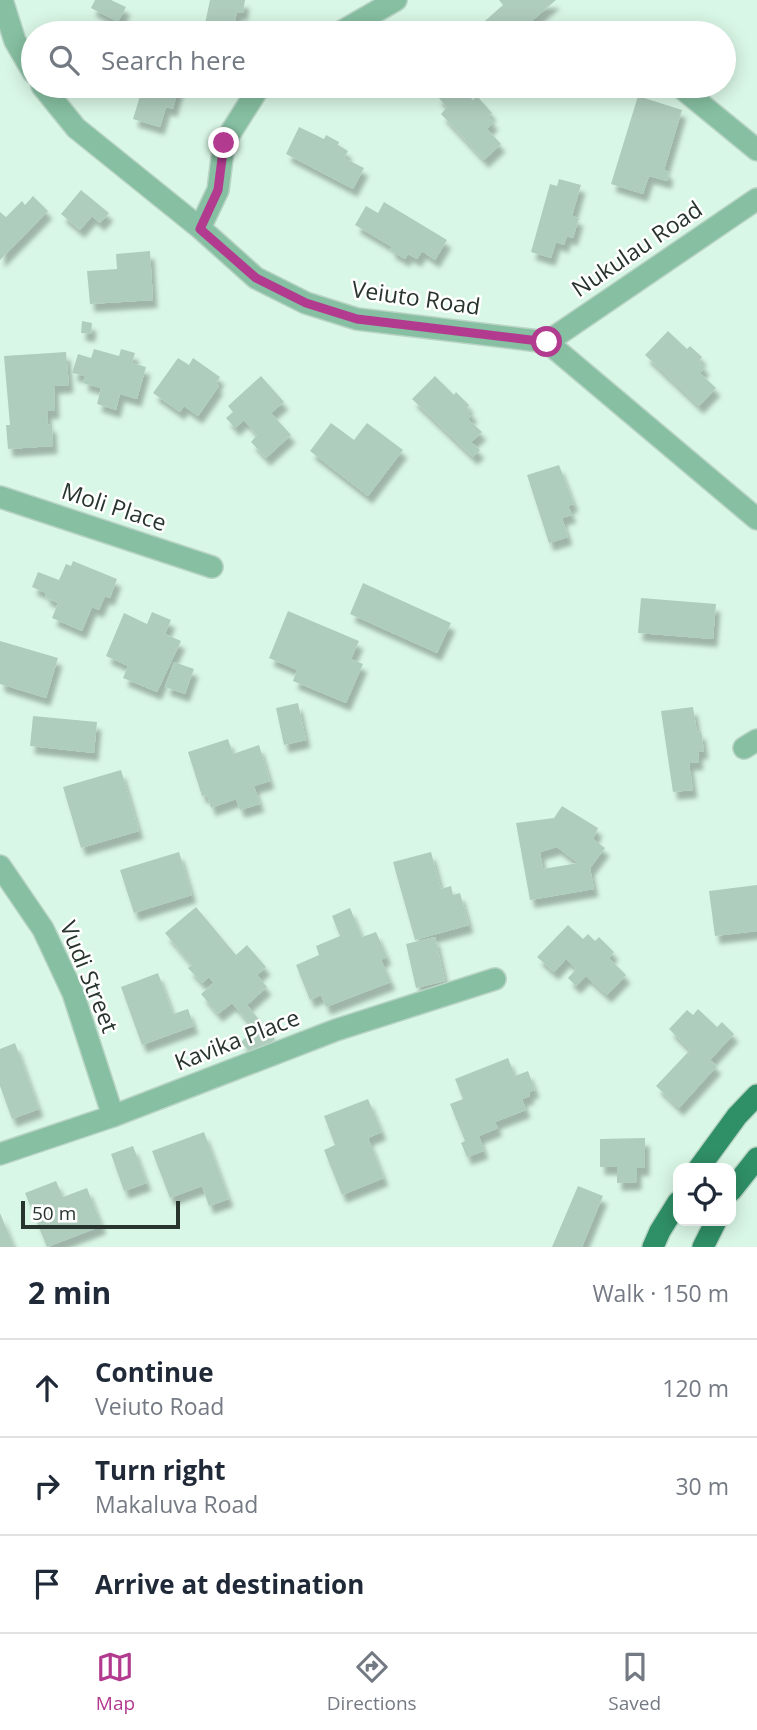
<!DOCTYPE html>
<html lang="en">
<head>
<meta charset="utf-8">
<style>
	:root { --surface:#fff; --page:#f6f6f7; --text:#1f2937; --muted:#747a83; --line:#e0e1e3; --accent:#b23a8f }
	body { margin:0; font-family:"Open Sans",sans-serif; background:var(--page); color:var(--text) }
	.controls { position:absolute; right:21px; bottom:21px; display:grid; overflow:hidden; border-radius:14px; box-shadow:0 4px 18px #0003 }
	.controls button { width:63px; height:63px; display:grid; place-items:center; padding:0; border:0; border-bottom:2px solid var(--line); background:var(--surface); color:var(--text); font:35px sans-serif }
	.scale { position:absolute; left:21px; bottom:18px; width:159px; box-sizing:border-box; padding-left:7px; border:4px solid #28342e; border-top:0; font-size:19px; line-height:24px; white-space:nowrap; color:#28342e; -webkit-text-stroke:5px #fff; paint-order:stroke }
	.stop { position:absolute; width:21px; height:21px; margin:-16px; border:5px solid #b23a8f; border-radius:50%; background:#fff }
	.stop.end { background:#b23a8f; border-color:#fff; box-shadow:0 2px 7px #0008 }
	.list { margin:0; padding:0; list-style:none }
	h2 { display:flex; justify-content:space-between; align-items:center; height:91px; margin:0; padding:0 28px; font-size:30px }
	h2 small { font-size:23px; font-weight:400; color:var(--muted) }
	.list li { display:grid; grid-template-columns:46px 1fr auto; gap:21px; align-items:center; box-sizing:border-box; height:98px; padding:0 28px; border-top:2px solid var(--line) }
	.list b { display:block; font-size:26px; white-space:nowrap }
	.list p { margin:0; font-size:23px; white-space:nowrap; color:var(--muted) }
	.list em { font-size:23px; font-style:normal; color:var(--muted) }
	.icon { flex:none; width:38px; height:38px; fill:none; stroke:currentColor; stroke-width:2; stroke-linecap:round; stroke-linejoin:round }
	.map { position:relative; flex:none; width:757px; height:1247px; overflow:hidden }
	.search { position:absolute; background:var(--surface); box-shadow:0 4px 18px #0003; left:21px; right:21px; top:21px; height:77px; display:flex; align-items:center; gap:18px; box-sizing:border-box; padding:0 24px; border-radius:38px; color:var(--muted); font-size:26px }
	.sheet { height:385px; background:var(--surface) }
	nav { display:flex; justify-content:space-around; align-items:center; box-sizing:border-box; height:98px; border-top:2px solid var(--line); background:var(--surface); font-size:19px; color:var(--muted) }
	nav a { display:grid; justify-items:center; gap:4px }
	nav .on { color:var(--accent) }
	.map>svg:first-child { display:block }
	.building { fill:#afcdbd; fill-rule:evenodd; filter:url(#shadow) }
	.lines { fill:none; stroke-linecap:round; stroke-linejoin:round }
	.minor-casing { stroke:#b9d4c5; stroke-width:24 }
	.major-casing { stroke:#b9d4c5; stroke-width:24 }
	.minor { stroke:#86bfa1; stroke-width:21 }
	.major { stroke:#2f8f66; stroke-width:21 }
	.route { stroke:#b23a8f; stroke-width:9 }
	.labels { text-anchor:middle; stroke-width:5; stroke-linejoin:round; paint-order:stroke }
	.street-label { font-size:23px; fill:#28342e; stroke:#fff }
</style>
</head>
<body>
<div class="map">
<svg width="757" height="1247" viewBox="0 0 757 1247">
	<defs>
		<filter id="shadow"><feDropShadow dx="4.5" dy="8" stdDeviation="2" flood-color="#0004"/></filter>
	</defs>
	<rect width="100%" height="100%" fill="#d9f7e6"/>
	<path class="building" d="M95,0H111L126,7L118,22L91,8Z
		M210,0H245L243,13L237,12L235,21L227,20L224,33H203Z
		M499,0H556L518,33H481L477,28L503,5Z
		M143,86H179L173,109L166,107L160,127L133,119Z
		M448,86H459L473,100L477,96L492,113L488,116L494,122L487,129L501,144L484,160L441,114L447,107L437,96Z
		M638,96L682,110L664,170L669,172L667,181L649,176L643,194L611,184Z
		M299,127L324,139L326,135L339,142L338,145L348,151L344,158L364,168L353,189L286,154Z
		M559,179L581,185L572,216L579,218L573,238L567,236L564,245L556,242L551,258L531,252L550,184L557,186Z
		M81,190L109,213L100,223L92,216L80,230L61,214Z
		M33,196L48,211L0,260V212L6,217L22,201L25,205Z
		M384,202L447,240L435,260L422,251L417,259L408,254L405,259L390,250L392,247L355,225L366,206L378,213Z
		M150,251L153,300L90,304L87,271L117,269L116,254Z
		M82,321L92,323L91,334L81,333Z
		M668,331L687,349L690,346L702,357L699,361L705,367L700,373L716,388L699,406L645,355Z
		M94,349L119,356L121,349L135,353L132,363L146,367L137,399L120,394L116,410L97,404L101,388L83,383L85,376L72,373L78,354L91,358Z
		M66,352L69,385L54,386L55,411H47L48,425L52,424L53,446L8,449L6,425H10L4,356Z
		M178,358L189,365L193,358L220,377L216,384L219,386L198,416L184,406L180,412L153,393Z
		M261,376L284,402L271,413L291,435L266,458L251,442L257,435L244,420L235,428L226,418L233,412L228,406Z
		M435,376L454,395L456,392L469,405L467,408L473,414L468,419L482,432L471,442L480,450L473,457L412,399Z
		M331,423L354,440L367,423L403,450L368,496L310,451Z
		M559,465L574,504L568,506L572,515L562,518L568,537L549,543L527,475Z
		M73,561L117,579L110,598L105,596L99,610L92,607L82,631L52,618L58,603L45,597L46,593L32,587L38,572L59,580L66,564L71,566Z
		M363,583L451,623L437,653L350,614Z
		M641,598L716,604L713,639L638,633Z
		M288,611L359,641L351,659L363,664L346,703L293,681L297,670L269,658Z
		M152,612L171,620L165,634L181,641L157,692L123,678L128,666L106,656L124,613L147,624Z
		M0,641L58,658L46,698L0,684Z
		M174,662L194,669L185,694L165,687Z
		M298,703L306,740L284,745L276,708Z
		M693,707L697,732L701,731L704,751L698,752L699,762L689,763L693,790L673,792L661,711Z
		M33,716L97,722L94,753L30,746Z
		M228,739L233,754L259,745L270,781L254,786L260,804L240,810L236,799L211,808L207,795L202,796L188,752Z
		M121,770L139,831L81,848L63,787Z
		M562,806L598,828L593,839L605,848L590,868L594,889L530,900L516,823L554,818ZM557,847L578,863L543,869L540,852Z
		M179,852L192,895L134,913L120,870Z
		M431,852L441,889L451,886L453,895L460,893L469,925L415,940L393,862Z
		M757,885V931L715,936L709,891Z
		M196,907L236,955L247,945L266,967L257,975L267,987L247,1005L275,1039L254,1057L241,1042L255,1029L232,1003L218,1014L201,994L214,983L209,977L202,983L188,968L192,965L165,933Z
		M350,908L362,937L376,932L387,957L381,960L391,982L326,1007L321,995L310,1000L296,965L319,955L316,946L340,936L332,916Z
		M568,925L583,939L588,934L595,941L599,937L614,952L609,958L626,975L607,995L586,976L576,986L568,978L576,969L566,959L554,972L537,957Z
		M435,937L445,981L416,988L406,944Z
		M158,973L173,1014L188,1009L194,1026L142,1045L121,987Z
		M698,1009L717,1027L722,1022L734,1034L710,1060L717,1066L679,1108L656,1086L690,1050L669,1029L687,1010L693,1015Z
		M15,1043L39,1109L12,1119L0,1086V1049Z
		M508,1058L515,1076L528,1071L535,1090L529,1092L530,1096L522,1099L526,1110L495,1122L498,1128L479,1136L484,1151L467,1157L461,1143L465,1141L450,1104L463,1099L455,1079Z
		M368,1099L382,1132L368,1138L384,1178L342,1195L324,1150L335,1145L324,1116Z
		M204,1132L229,1199L209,1206L202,1186L170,1198L152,1151Z
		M645,1138V1168H637V1182L617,1183V1167H600V1139Z
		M133,1146L147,1183L124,1191L111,1154Z
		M56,1181L63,1197L87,1188L102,1226L47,1247L25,1193Z
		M578,1186L603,1196L582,1247H552Z
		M0,1213L14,1247H0Z"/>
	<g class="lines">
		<g class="minor-casing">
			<path id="minor" d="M2,0L15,41L33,72
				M339,33L396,0
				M42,86L76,128L200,228L256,278L306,303L357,319L547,342L757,519
				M679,86L757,150
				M200,228L218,190L224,143L260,86
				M547,342L757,199
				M0,497L212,567
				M744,748L757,740
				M0,866L43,929L73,993L113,1116
				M0,1154L113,1116L336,1030L495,979"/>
		</g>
		<g class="major-casing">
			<path id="major" d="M699,1168L737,1116L757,1095
				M731,1191L757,1158
				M653,1247L660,1231L678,1202
				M703,1247L716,1221"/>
		</g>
		<use href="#minor" class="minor"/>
		<use href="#major" class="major"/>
	</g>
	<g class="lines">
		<path class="route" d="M224,143L218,190L200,229L256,278L306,303L357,319L547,342"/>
	</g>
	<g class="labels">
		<g class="street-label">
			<text transform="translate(637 249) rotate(-34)" y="8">Nukulau Road</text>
			<text transform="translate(416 298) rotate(8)" y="8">Veiuto Road</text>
			<text transform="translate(114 507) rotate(18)" y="8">Moli Place</text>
			<text transform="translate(89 977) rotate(68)" y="8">Vudi Street</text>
			<text transform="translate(237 1040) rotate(-21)" y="8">Kavika Place</text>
		</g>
	</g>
</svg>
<div class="controls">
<button><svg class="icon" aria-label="locate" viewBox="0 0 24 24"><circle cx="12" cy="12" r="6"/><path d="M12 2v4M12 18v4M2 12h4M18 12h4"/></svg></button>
</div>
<div class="scale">50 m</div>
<div class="stop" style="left:547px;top:342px"></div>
<div class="stop end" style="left:224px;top:143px"></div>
<div class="search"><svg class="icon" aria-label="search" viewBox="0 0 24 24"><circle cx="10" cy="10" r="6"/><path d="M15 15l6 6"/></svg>Search here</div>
</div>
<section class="sheet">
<h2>2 min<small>Walk · 150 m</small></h2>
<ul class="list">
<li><svg class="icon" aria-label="ahead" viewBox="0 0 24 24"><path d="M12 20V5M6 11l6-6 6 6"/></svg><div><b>Continue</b><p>Veiuto Road</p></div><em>120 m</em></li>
<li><svg class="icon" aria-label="right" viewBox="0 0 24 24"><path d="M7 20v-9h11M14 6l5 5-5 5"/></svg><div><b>Turn right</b><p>Makaluva Road</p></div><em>30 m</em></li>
<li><svg class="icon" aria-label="arrive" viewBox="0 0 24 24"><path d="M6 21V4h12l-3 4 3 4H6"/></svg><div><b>Arrive at destination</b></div></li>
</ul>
</section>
<nav>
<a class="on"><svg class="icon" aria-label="map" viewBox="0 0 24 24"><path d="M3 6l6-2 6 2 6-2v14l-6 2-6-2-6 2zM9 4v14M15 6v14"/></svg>Map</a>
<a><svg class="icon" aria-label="directions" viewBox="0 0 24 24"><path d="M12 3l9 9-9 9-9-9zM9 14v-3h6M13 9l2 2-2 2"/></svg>Directions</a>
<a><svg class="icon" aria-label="saved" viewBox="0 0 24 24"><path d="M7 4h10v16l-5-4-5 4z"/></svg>Saved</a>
</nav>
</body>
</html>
